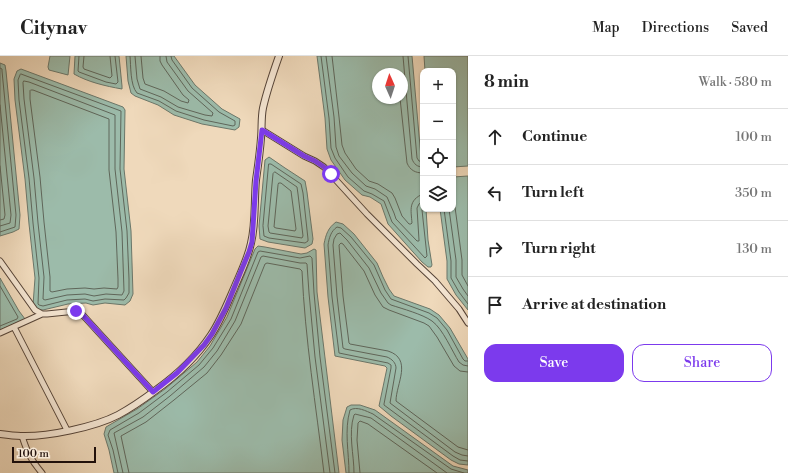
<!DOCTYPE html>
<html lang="en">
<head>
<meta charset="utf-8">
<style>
	:root { --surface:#fff; --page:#f6f6f6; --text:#222; --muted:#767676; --line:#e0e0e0; --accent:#7c3aed }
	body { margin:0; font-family:"Libre Bodoni",serif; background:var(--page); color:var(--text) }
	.controls { position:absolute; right:12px; top:12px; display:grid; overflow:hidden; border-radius:8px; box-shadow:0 1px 3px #0004 }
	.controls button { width:36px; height:36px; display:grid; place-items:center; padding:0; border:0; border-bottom:1px solid var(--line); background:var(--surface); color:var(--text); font:20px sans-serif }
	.compass { position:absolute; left:372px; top:12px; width:36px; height:36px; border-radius:50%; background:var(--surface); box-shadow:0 1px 3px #0004; rotate:357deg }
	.scale { position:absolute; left:12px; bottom:10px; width:84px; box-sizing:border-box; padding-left:4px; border:2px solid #22110b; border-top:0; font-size:11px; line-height:14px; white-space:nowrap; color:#22110b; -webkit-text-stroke:3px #f5e6d3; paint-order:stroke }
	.stop { position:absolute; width:12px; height:12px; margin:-9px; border:3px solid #7c3aed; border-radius:50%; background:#fff }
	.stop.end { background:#7c3aed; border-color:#fff; box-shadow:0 1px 4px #0008 }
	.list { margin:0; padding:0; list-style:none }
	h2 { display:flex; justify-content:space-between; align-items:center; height:52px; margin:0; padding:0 16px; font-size:17px }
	h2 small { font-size:13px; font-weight:400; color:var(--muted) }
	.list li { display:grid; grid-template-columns:26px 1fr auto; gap:12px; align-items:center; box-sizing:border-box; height:56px; padding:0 16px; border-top:1px solid var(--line) }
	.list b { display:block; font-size:15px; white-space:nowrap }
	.list em { font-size:13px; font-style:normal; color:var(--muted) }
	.actions { display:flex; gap:8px; padding:12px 16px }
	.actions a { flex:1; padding:9px 0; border:1px solid var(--accent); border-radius:12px; text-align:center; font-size:14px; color:var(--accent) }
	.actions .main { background:var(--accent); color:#fff }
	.icon { flex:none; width:22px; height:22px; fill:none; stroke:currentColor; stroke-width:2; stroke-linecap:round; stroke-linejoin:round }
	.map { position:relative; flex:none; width:468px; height:417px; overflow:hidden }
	header { display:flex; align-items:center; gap:24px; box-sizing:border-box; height:56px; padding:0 20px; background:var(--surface); border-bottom:1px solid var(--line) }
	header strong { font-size:19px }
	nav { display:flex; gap:22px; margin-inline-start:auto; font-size:14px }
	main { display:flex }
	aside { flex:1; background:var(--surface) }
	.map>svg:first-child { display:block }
	.water { fill:#9cbbaa; stroke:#6b776a; fill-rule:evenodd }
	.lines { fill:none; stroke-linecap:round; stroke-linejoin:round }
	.shore { stroke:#5f665a; stroke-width:1 }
	.minor-casing { stroke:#554337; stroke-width:7 }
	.tertiary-casing { stroke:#554337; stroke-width:8 }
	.minor { stroke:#f5e6d3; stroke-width:5 }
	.tertiary { stroke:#f5e6d3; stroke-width:6 }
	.route { stroke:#7c3aed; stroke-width:5 }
</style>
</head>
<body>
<header>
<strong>Citynav</strong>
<nav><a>Map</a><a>Directions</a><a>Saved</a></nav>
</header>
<main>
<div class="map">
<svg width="468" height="417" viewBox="0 0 468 417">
	<rect width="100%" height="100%" fill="#efd9bb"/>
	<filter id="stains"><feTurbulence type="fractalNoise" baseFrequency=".005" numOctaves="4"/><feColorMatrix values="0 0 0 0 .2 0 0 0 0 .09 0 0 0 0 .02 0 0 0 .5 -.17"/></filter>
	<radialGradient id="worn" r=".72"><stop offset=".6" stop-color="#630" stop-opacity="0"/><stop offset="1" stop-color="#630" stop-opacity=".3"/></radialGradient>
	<path class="water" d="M50,0H70L68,19L49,14L48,11Z
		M75,0H119L122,30V33C105,30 88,26 74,18Z
		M126,0H174L195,29L222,53L240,63L239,71L235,74L202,68L174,59L158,49L135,40L131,37L128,25Z
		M317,0H412L423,124V153H426L428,184L432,209L431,211H428L422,206L388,168L381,148L370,141L362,139L345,124L331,104L327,93L325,62ZM378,18H402V42H378Z
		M424,0H468V110L453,111V15H425Z
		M0,7L5,9L6,15L20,159L19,173L13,176L0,180Z
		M21,13L123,51L125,54L124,113L131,175L133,238L130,245L125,249L105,247L93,249L86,247L68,248L43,254L36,253L33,249L35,222L29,168L25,123L15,44L14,23L17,15Z
		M269,101L285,112L305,125L307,136L313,183L312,188L305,192L268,186L260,183L259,170L265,104Z
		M468,120V254L456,239L447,223V205L440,153H453V121Z
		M336,166L343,168L354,178L377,207L383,221L389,233L394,240L430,253L439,259L450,272L468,303V409L459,408L451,404L391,360L379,350L387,312L385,310L335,300L328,241L324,188C326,178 328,172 336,166Z
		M258,190L265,191L301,198L307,197L314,193L316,194L317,236L339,417H114L109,394L104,378L106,371L137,353L165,333L197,306L210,290L227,261L255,193Z
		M0,222L19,255L25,263L0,274Z
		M351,349H360L375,354L453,410L468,414V417H346L342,384L343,364L347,351Z"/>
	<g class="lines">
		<path class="shore" d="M79,0L78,15L79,16L106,26L116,28L118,26L115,0
			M84,0L83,11L84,13L110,22L112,20L110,0
			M130,0C131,10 130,29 137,37L159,45L176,55L204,64L233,70L235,69V65L219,56L192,32L172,4L171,0
			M135,0L137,23L140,33L161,41L178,51L205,59L212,60L213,57L188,35L167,6L166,0
			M141,0L143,22L145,28L164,35L181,45L188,47L189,44L183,39L162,9L160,5V0
			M321,0L329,62L331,92L335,102L348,121L364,135L372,138L384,145L392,166L425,202L427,200L422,154L423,151
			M326,0L334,61L336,91L339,100L352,117L366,130L375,133L387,141L394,157L396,163L417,185H419V184L417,152L419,148L423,145
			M332,0L339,61L342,89L345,97L356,113L369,125L378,128L392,137L395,142L402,160L409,168H411L412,167C411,154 408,144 423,138
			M403,0L412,103C414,108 417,111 423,111
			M408,0L417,102L419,105L423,106
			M0,12L2,13V15L16,159L15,171L0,176
			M21,18L121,55L120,113L127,175L129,223V237L126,242L124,244L105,243L93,245L85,243L67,244L43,250L39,249L38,248L39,222L33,167L29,122L19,44L18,24L20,19Z
			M24,25L29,26L115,59V113L122,176L124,235L122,239L106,238L94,240L85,238L67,239L45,244L43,243L44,221L38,167L34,122L24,43L23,27Z
			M31,34H33L109,63V114L116,176L118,223V231L117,233L104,232L94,233L85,232L67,233L52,236L50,235V221L44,166L40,121L30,43V35Z
			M400,42L407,107C410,114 415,117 423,117
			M0,49L11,159L10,167L0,170
			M269,108H271L301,128L303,137L308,183V185L305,187L269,182L264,180L263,170Z
			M0,110L5,159L4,163L0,164
			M275,116L297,131L298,138L303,180L302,182L270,177L269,176L268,170L273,118Z
			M279,127H281L291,135L296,173L295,175L276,172L274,171L278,129Z
			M453,146L455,151L459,181L462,204V219L468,230
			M444,153L451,205V222L459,236L468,248
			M449,153L456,204V221L463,233L468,240
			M0,230L18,261L17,263L0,270
			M468,305H465L463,303L447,274L437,262L429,257L391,243L385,234L374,209L351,181L341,172L337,171C331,175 329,182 328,189L332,241L339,297L388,307L391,309V312L384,348V349L453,400L460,404L468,405
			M468,310L463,309L459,306C452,295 443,273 432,265C422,258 403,253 391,249L388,247L381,237L369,212L347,184L340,177L337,178L334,183L333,189L337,240L343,292L345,293L387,301C392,303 396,307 396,312L390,347L455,396L462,399L468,400
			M468,316L460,315L454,310L437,281L429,270L424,267L389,254L383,251L375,239L364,215L343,188L341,187L339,189L343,240L349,287L350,288L388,295C413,303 396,328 396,345L458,391L468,394
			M118,417L113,394L108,379L110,374L139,357L167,336L199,309L213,292L231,263L258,196L260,195L300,202L310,200L312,202L314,237L320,301L335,417
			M123,417L114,377L143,361L170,340L204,311L217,295L235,265L261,201L263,200L300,207H306L307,208L309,237L315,301L330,417
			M129,417L121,380L146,366L174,344L207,317L221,299L241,268L265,208L267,207L300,213L302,215C305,283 316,350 324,417
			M349,417C349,396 344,375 350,354C357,350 366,355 373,358L451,413L464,417
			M354,417C354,398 348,378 354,359L355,358L371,362L447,417
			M360,417L357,384L358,367L360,365L368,368L437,417"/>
		<g class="minor-casing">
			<path id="minor" d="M262,74L304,100L315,105L324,111L367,158L417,208L435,225L459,253L468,267
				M0,205L35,254L42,258H47L76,255L80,256L153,336
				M14,271L67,374
				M0,277L42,258
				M22,380C27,396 31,404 42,417"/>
		</g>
		<g class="tertiary-casing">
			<path id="tertiary" d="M0,378C7,379 14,380 21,380C47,381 95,371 118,359C131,352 144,343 156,334C177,319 197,300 211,279C221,264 228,246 235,230C241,216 248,202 251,187C256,167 254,145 256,124C258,110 260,96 261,82C262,72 261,62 263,52C267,34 273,17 279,0"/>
		</g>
		<use href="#minor" class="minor"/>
		<use href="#tertiary" class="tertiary"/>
	</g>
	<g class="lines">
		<path class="route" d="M76,255L80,256L153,336L177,317L204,289L212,278L226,252L241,215L249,196L252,186L256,125L262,74L304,100L315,105L324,111L331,118"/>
	</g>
	<rect width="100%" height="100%" filter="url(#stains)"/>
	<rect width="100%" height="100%" fill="url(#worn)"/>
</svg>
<div class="controls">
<button>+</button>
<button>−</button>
<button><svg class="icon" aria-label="locate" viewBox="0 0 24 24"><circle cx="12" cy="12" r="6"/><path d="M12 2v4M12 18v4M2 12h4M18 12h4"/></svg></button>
<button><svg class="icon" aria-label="layers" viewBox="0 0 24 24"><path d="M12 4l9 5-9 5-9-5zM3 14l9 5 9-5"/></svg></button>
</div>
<svg class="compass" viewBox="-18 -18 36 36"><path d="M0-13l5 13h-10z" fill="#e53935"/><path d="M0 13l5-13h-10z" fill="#767676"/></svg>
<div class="scale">100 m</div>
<div class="stop" style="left:331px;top:118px"></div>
<div class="stop end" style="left:76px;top:255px"></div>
</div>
<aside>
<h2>8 min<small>Walk · 580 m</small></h2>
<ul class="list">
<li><svg class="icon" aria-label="ahead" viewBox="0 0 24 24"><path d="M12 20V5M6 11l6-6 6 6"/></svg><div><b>Continue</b></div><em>100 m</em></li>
<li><svg class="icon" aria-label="left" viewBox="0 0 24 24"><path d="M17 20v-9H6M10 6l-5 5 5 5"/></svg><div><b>Turn left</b></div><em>350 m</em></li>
<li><svg class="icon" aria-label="right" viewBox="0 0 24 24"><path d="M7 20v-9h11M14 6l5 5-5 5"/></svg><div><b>Turn right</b></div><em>130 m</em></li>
<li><svg class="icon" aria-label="arrive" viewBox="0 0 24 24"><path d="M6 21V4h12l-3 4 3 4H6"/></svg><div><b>Arrive at destination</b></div></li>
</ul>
<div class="actions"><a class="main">Save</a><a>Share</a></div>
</aside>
</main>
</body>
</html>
